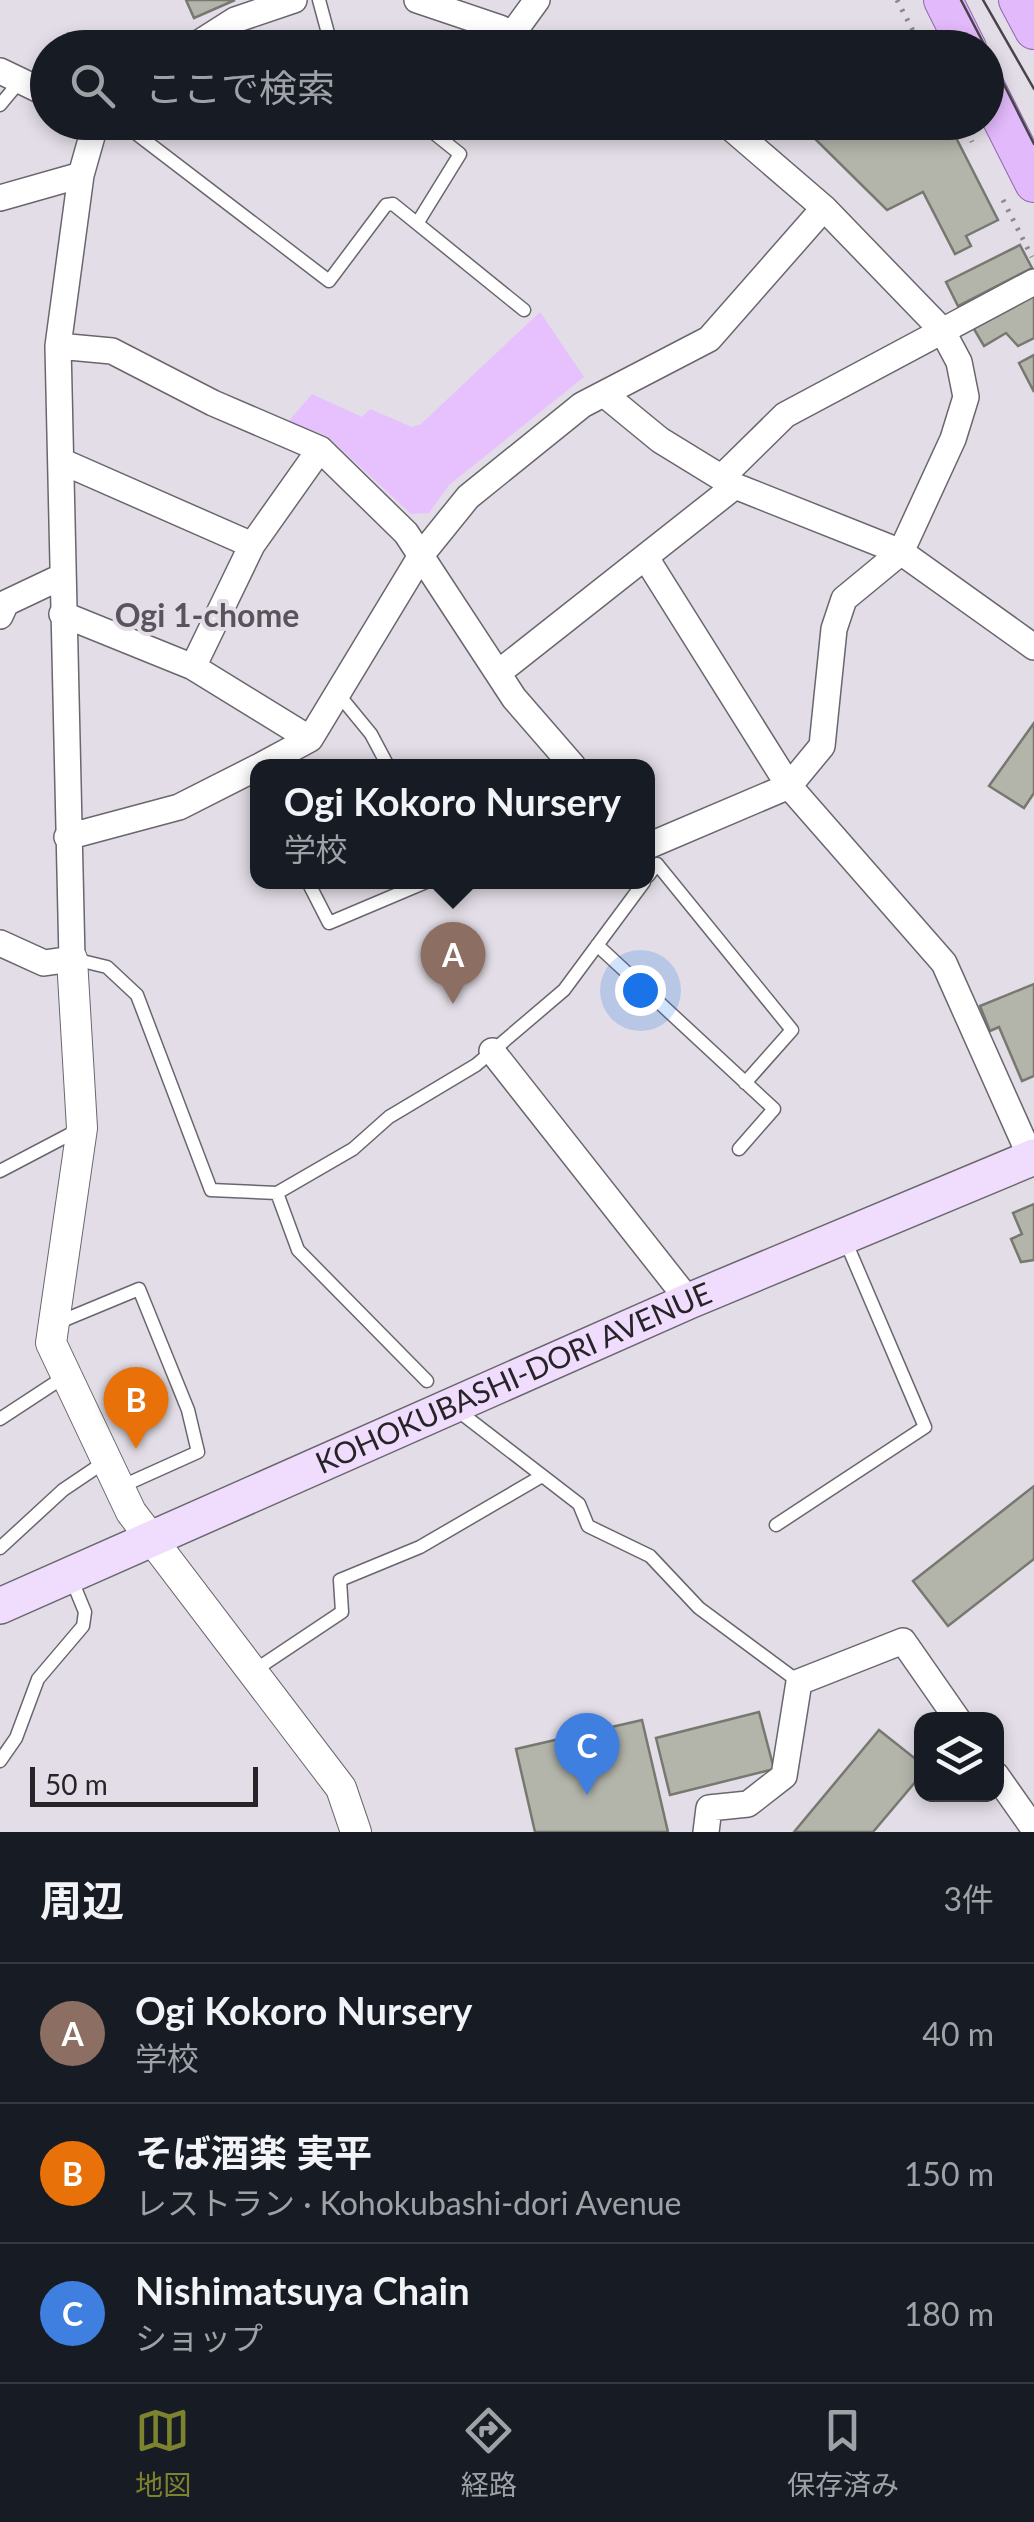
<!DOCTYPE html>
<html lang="ja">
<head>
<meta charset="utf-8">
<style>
	:root { --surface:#171b24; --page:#20242c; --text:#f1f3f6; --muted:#9ea1a6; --line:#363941; --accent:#7c822d }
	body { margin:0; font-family:Lato,"Noto Sans JP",sans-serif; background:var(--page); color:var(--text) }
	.controls { position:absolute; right:30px; bottom:30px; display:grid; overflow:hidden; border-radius:20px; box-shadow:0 5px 15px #0003 }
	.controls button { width:90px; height:90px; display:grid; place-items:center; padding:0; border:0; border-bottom:2px solid var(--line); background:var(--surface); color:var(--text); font:50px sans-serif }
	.scale { position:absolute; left:30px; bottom:25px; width:228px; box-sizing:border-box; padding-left:10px; border:5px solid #262427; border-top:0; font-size:28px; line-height:35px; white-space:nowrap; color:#262427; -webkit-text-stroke:8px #e2dde6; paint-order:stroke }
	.you { position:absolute; left:640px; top:990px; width:35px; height:35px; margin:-25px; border:8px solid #fff; border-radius:50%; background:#1a73e8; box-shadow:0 0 0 15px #1a73e833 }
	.badge { display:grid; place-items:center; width:65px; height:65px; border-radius:50%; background:var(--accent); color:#fff; font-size:32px; font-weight:700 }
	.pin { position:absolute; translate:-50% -82px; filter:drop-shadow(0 2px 5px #0008) }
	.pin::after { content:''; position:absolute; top:52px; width:35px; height:30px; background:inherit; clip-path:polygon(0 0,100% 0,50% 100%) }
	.popup { position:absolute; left:250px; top:759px; width:405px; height:130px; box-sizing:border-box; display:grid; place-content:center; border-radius:20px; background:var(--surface); filter:drop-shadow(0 2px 8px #0005); font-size:32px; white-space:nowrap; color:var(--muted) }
	.popup b { font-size:38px; color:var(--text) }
	.popup::after { content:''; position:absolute; left:50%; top:100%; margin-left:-20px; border:20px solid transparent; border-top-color:var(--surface) }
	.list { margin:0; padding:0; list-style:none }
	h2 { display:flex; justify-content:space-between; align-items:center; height:130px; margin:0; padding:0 40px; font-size:42px }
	h2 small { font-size:32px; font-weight:400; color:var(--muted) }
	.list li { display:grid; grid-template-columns:65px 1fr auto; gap:30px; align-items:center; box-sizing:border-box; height:140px; padding:0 40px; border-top:2px solid var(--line) }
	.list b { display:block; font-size:38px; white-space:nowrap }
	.list p { margin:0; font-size:32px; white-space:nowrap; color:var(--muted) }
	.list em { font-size:32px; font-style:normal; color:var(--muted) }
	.icon { flex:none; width:55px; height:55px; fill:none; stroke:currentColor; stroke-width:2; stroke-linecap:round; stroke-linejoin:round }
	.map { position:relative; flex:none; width:1034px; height:1832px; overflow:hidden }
	.search { position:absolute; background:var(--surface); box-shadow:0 5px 15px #0003; left:30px; right:30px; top:30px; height:110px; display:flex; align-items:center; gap:25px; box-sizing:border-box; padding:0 35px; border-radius:55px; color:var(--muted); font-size:38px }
	.sheet { height:550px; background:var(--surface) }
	nav { display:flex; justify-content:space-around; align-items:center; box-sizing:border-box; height:140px; border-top:2px solid var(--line); background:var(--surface); font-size:28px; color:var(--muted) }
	nav a { display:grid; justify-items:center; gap:5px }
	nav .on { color:var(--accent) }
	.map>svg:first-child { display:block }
	.green { fill:#e6c1fe }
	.building { fill:#b3b5ab; stroke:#777870; stroke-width:2.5 }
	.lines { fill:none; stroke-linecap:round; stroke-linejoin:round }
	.service-casing { stroke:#6a666e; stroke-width:15 }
	.minor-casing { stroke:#6a666e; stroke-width:28 }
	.tertiary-casing { stroke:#6a666e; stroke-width:32 }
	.secondary-casing { stroke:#6a666e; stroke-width:38 }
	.primary-casing { stroke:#9367ae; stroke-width:40 }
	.path { stroke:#8c888e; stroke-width:5; stroke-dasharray:2.5 8; stroke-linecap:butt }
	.service { stroke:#fff; stroke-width:12 }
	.minor { stroke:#fff; stroke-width:25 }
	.tertiary { stroke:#fff; stroke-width:30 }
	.secondary { stroke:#f0dcfc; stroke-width:35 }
	.primary { stroke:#e2b9fa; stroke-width:38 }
	.tram { stroke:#464448; stroke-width:2.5 }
	.labels { text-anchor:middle; stroke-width:8; stroke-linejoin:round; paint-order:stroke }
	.street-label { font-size:30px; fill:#262427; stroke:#e2dde6 }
	.neighbourhood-label { font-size:32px; font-weight:bold; fill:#59545c; stroke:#e2dde6 }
</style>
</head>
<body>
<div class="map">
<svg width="1034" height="1832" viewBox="0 0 1034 1832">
	<rect width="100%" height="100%" fill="#e2dde6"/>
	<path class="green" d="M540,312L584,377L449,485L429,513L411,514L327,436L288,422L312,394L362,417L370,409L412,427L421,424Z"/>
	<path class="building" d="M186,0H235L194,18Z
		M815,122H948L998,220L966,236L971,246L955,254L923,192L887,210L807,131Z
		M1020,245L1032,268L958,306L946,282Z
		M1034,292V338L1018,346L1006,333L984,346L971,324Z
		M1034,355V392L1019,363Z
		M1034,723V793L1024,808L989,786Z
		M1034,984V1076L1022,1081L999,1027L990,1031L980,1006Z
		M1034,1204V1260L1021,1262L1011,1239L1022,1234L1013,1213Z
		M1034,1486V1559L948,1626L913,1581Z
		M759,1712L774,1769L670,1795L656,1738Z
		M642,1720L668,1832H535L516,1749Z
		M879,1730L922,1764V1774L873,1832H794Z"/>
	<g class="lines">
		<g class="service-casing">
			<path id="service" d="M319,0L332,48
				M0,105L20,81
				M121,122L329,281L386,205L393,204L524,310
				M418,222L460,154L420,122
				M339,695L371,734L388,766
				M648,876L657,864L792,1030L745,1083
				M308,882L329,923L426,882
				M597,945L774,1109L739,1149
				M74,959L107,967L137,995L211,1190L277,1193L353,1149L389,1117L476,1065L564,990L644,882
				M0,1171L80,1129
				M277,1193L298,1250L427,1381
				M57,1323L139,1289L188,1410L198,1452L118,1488
				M457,1410L579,1504L588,1526L650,1556L699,1608L799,1682
				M0,1419L64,1377
				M776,1525L925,1427L845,1240
				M0,1548L63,1490L106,1461
				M252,1672L342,1612L340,1580L420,1547L542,1476
				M0,1761L16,1738L38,1679L83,1626L85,1612L71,1578"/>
		</g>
		<g class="minor-casing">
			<path id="minor" d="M417,0L500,28L535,48
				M513,33L537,0
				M191,48L235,20L294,0
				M0,71L48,94
				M0,198L81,175
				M58,346L112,351L213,403L320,449L406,533L514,698L573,766
				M604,394L660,440L735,486L901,552L1034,647
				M61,461L252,545
				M722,477L785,415L1034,282
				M646,558L789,786L944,963L1031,1158
				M62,614L193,667L310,739
				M0,616L6,603L61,577
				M193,667L252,545L320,449
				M498,673L735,486
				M260,766L310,739L422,554L468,497L582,405L709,339L824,208
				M67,837L179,807L258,767
				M648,846L789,786L822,746L834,629L844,599L901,552L953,439L966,397L959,362L942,330L824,208L724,122
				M0,943L44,963L72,959L58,346L81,175L96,122
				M492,1051L689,1301
				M996,1775L1034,1829
				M706,1832L709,1808L748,1804L784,1776L799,1682L903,1641L958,1720"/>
		</g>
		<g class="tertiary-casing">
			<path id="tertiary" d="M72,959L82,1128L51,1343L131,1512L341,1788L356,1832"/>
		</g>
		<g class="secondary-casing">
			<g id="secondary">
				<path id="s1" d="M0,1606L689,1301L1034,1157"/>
			</g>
		</g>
		<g class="primary-casing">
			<path id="primary" d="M943,0L967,48
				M1018,0L1034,30
				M986,88L1034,183"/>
		</g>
		<path class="path" d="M897,0L922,48
			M962,122L972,142
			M1003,200L1032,257"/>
		<use href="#service" class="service"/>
		<use href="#minor" class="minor"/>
		<use href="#tertiary" class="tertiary"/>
		<use href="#secondary" class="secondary"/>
		<use href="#primary" class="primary"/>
		<path class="tram" d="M961,0L986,48
			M983,0L1034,89
			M986,49L1034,144"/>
	</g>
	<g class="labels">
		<g class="street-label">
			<text dy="10" stroke="none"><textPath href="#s1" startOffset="562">KOHOKUBASHI-DORI AVENUE</textPath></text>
		</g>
		<g class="neighbourhood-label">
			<text x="207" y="627">Ogi 1-chome</text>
		</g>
	</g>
</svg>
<div class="controls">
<button><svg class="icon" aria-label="layers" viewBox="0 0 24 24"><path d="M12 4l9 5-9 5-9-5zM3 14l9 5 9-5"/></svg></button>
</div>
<div class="scale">50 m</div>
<div class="you"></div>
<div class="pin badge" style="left:453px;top:1004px;background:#8d6e63">A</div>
<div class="popup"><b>Ogi Kokoro Nursery</b>学校</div>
<div class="pin badge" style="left:136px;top:1449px;background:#e8710a">B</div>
<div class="pin badge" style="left:587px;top:1795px;background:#3f7fe0">C</div>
<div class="search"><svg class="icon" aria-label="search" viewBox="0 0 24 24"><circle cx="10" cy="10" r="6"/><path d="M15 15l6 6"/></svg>ここで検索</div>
</div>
<section class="sheet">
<h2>周辺<small>3件</small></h2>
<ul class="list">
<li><span class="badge" style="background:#8d6e63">A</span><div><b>Ogi Kokoro Nursery</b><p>学校</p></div><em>40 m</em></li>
<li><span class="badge" style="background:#e8710a">B</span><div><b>そば酒楽 実平</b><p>レストラン · Kohokubashi-dori Avenue</p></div><em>150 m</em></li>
<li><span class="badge" style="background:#3f7fe0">C</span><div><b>Nishimatsuya Chain</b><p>ショップ</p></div><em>180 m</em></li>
</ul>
</section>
<nav>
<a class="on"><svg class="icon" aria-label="map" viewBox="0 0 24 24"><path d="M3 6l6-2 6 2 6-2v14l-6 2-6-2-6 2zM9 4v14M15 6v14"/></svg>地図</a>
<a><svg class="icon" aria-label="directions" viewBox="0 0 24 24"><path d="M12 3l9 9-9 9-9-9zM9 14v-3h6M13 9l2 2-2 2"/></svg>経路</a>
<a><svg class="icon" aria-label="saved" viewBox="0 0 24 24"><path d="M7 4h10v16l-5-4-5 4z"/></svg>保存済み</a>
</nav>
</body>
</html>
